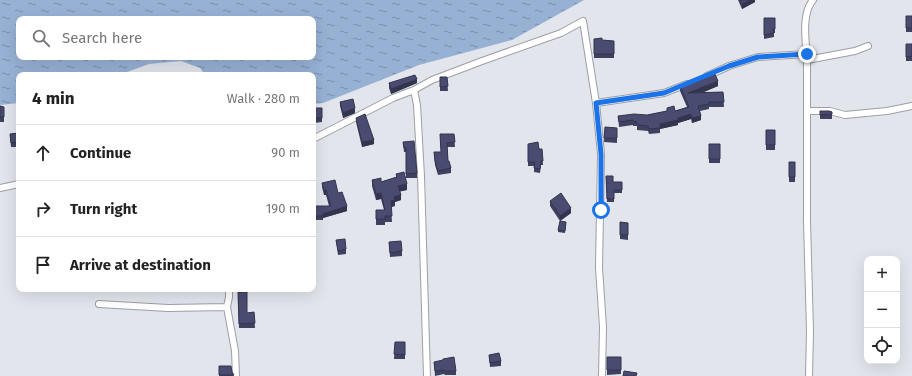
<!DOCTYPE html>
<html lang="en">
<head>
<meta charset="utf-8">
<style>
	:root { --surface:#fff; --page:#f6f6f6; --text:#222; --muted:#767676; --line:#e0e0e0 }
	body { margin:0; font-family:"Fira Sans",sans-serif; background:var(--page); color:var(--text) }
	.controls { position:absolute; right:12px; bottom:12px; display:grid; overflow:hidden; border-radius:8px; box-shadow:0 4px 16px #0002 }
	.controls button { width:36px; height:36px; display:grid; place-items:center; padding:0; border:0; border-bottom:1px solid var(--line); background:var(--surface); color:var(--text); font:20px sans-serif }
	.stop { position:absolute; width:12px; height:12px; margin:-9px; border:3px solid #1a73e8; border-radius:50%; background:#fff }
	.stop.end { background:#1a73e8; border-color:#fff; box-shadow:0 1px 4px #0008 }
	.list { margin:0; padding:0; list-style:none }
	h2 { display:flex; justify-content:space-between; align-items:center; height:52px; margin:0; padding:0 16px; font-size:17px }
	h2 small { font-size:13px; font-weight:400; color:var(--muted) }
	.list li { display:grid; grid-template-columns:26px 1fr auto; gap:12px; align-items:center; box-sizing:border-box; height:56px; padding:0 16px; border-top:1px solid var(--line) }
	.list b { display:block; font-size:15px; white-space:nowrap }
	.list em { font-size:13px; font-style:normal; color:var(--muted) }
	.icon { flex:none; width:22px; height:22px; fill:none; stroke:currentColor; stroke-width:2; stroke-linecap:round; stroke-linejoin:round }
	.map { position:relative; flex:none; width:912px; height:376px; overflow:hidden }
	.search { position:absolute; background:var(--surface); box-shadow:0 4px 16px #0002; left:16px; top:16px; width:300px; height:44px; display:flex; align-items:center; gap:10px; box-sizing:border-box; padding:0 14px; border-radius:8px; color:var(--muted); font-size:15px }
	.panel { position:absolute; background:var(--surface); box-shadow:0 4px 16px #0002; left:16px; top:72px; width:300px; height:220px; border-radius:8px }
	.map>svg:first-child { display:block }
	.water { fill:url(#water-ripples); fill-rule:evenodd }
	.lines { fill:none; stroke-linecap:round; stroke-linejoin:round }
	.minor-casing { stroke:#9d9ea6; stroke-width:8 }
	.minor { stroke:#fff; stroke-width:6 }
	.wall { fill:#3f4160 }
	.shaded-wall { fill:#33354e }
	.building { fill:#494c70; stroke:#33354e }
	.route { stroke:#1a73e8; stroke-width:5 }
</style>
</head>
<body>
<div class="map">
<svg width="912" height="376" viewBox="0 0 912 376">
	<defs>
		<pattern id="water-ripples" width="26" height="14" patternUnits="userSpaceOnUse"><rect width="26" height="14" fill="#97b1d5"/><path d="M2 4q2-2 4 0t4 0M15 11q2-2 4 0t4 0" fill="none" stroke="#7a8fac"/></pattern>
	</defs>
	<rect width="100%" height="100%" fill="#e3e5ed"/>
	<path class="water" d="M0,0H584L512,40L419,65L323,103L313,104V75H205L200,68L181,61L149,64L119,75H19V103L0,105ZM19,19H313V57H19Z"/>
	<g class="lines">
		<g class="minor-casing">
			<path id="minor" d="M807,60L855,51L868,46
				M707,76L729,66L758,57L807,54
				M414,90L432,80L482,61L561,33L583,21L596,103L601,154L599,268L603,327L602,376
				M596,103L664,93L687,84
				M807,111H830L845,115L887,111L912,106
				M313,139L393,98L414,90L417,105L421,176L427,376
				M0,188L19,184
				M229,289V297L227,307L235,351L236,376
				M99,304L168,308L227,307
				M809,376L810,331L807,221V60C806,42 801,14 813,0"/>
		</g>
		<use href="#minor" class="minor"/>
	</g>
	<path class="wall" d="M738,0H755V2L742,9Z
		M906,16H912V32H906Z
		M764,18H775V33H774V37L764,39Z
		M594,39L602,40L614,41V58H594Z
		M906,44H912V61H906Z
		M440,77H447L448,91H440Z
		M389,83H417L391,94L389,88Z
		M680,86H718L702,93L723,92L724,107H709V109L700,111L701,120L692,123L691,119L678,123V125L660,129V133L649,134L648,131L637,130V126H633V125L619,127L618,116L647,115L667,111V108L675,111L687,107L680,91Z
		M340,102L355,113L343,118L340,106Z
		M0,106L4,107V122H0Z
		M313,108L322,118V122L314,123Z
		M820,111L832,112V119H820Z
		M356,118L374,144L362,147L356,122Z
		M605,127L617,128V143L604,142Z
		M766,130H775V150H766Z
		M19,133V147H11L10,134Z
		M440,134H454L455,147H447L448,161L451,168V173L438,175L435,165L434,152H441Z
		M403,142L417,173V178H406V152H404Z
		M528,144L539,149H542L543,165H541L540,173L534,172V166H528Z
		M709,144H720V163H709Z
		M789,162H795V182H789Z
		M396,174L407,190L400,191L401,200L395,202V206L391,207L392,222H385V225H376V210H384L381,199L376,200L372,186V180L381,182L396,177Z
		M606,176L613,182H622V193H614V202H607Z
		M322,183L338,193L347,211L323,218V220H313V206H329L326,195H324L322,187Z
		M550,201L571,213L560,221L550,206Z
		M620,222L628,223V240L620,239Z
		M566,224L565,233L558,232V230Z
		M336,240L346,249V254L338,255Z
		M389,242L402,251V256L390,257Z
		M238,297L247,313L254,312L255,328H239Z
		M395,342H405V359H394Z
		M489,355L501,361V366L490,367Z
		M607,357H621V374L607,375Z
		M434,362L456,371V375H445L444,374L435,376Z
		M219,366L232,372L234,376H219Z"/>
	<path class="shaded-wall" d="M751,0H755V2L742,9V4Z
		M417,79V83L391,94V89Z
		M718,81V86L688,98V93Z
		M355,108V113L343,118V113Z
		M691,114V119L678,123V125L660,129V124Z
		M701,116V120L692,123V118Z
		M374,140V144L362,147V142Z
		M407,184V190L398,192V186Z
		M326,190V195H324V191Z
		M381,193V199L376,200V194Z
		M401,195V200L395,202V206L391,207V201L394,197Z
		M347,206V211L323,218V214Z
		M571,208V213L560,221V216Z"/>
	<path class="building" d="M740,0H751L742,4Z
		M906,16H912V28H906Z
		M764,18H775V29H773L774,33L764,35Z
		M602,38V40L614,41V54H594V39Z
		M906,44H912V56L906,57Z
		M714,72L718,81L688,93L723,92L724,102H709V104L698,106L701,116L692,118L691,114L678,118V120L660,124V128L649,129L648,126L637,125V122L633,121V120L619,122L618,116L634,114L647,115L667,111V108L674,106L675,111L689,107L680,86Z
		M415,75L417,79L391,89L389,83Z
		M440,77H447L448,86L440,87Z
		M353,99L355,108L343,113L340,102Z
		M0,106L4,107V117H0Z
		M313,108H322V118H314Z
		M820,111H829L832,112V114L820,115Z
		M365,114L374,140L362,142L356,118Z
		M605,127L617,128V138H604Z
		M766,130H775V145H766Z
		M19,133V142L11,143L10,134Z
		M440,134H454L455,142L447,143L448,161H449L451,168L438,171L435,161L434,152H441Z
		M414,141L417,173L406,174V148H404L403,142Z
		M538,142L539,149H542L543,161H541L540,169L534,168L535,162H528V144Z
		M709,144H720V159H709Z
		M789,162H795V177H789Z
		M404,172L407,184L398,186L401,195L394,197L395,200L391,201L392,216H385V219H376V210H385L381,193L376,194L372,180L381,178V182L397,177L396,174Z
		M606,176H613V182H622V190H614V199H607Z
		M335,180L338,193L342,192L347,206L323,214V216H313V206H331L326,190L324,191L322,183Z
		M561,193L571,208L560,216L550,201Z
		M560,221L566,222L565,231L558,230Z
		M620,222L628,223V235H620Z
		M345,239L346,249L338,251L336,240Z
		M401,241L402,251L390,253L389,242Z
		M238,292H247V313L254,312L255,323L239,324Z
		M395,342H405V355L394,354Z
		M499,353L501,361L490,363L489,355Z
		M454,357L456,371H445L444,370L435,371L434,362L443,360V359Z
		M607,357H621V370H607Z
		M219,366H231L232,372L234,375H219Z
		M624,371L637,373L636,376H623Z"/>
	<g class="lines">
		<path class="route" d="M601,210V154L596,103L664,93L729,66L758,57L807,54"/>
	</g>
</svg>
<div class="controls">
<button>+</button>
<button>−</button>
<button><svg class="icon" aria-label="locate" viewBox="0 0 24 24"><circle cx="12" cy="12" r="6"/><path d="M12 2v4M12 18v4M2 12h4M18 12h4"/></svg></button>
</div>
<div class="stop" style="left:601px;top:210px"></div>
<div class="stop end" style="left:807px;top:54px"></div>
<div class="search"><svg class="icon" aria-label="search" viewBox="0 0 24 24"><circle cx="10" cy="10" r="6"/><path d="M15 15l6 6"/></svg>Search here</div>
<section class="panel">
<h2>4 min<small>Walk · 280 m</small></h2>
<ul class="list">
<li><svg class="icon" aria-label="ahead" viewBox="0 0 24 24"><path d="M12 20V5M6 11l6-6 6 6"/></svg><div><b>Continue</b></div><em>90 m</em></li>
<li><svg class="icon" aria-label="right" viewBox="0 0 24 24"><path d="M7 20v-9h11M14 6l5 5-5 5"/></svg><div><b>Turn right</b></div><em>190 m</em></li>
<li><svg class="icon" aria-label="arrive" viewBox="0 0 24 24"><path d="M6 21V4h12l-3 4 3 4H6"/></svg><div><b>Arrive at destination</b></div></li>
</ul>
</section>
</div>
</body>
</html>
